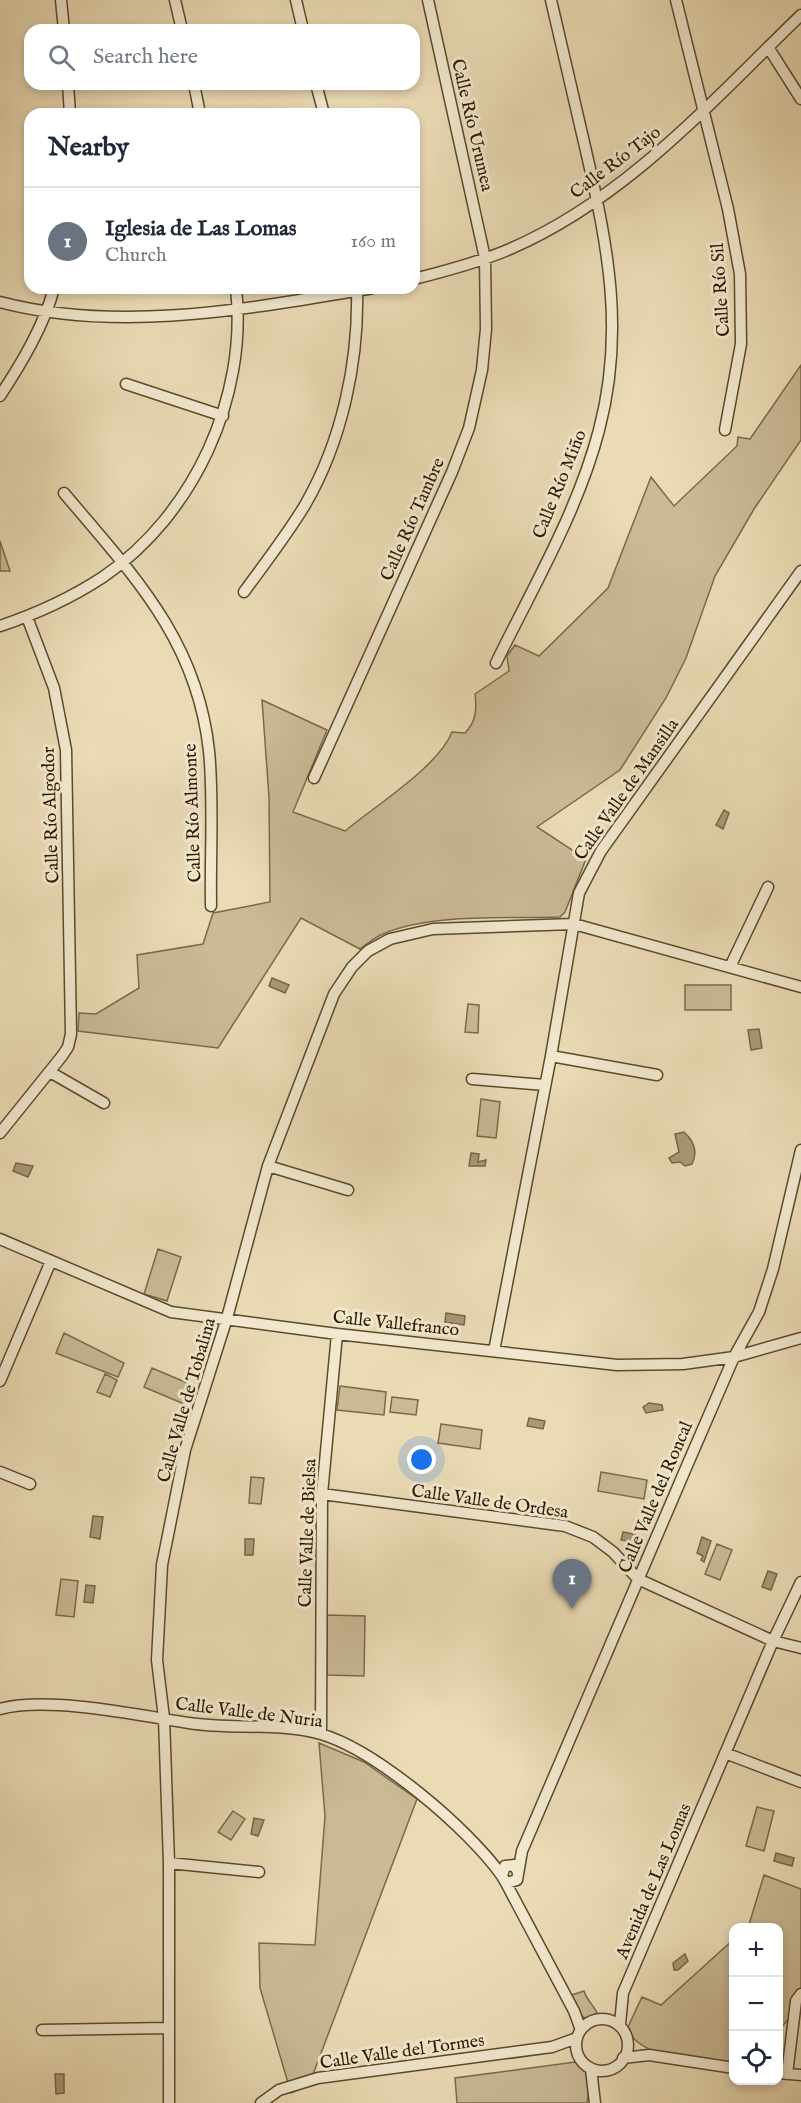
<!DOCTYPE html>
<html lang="en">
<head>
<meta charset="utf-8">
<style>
	:root { --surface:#fff; --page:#f6f6f7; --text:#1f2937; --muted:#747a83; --line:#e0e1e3; --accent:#8f2418 }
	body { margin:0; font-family:"IM FELL English",serif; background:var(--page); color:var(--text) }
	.controls { position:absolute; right:18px; bottom:18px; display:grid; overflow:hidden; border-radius:12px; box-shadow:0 3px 9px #0003 }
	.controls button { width:54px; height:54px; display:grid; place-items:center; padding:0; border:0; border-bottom:2px solid var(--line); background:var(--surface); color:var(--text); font:30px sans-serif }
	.you { position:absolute; left:422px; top:1460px; width:21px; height:21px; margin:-15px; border:4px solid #fff; border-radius:50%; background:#1a73e8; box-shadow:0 0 0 9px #1a73e833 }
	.badge { display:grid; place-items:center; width:39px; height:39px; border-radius:50%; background:var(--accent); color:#fff; font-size:20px; font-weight:700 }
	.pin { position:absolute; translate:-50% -50px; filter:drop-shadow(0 2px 3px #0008) }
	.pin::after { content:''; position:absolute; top:32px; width:21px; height:18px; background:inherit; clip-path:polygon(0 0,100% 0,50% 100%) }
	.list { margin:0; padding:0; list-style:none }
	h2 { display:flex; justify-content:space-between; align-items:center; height:78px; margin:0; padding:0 24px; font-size:26px }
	h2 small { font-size:20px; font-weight:400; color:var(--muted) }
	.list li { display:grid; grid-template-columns:39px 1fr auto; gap:18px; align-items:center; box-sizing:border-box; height:108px; padding:0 24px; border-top:2px solid var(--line) }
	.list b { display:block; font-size:22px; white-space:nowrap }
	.list p { margin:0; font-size:20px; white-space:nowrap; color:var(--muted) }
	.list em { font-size:20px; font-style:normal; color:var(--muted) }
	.icon { flex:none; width:33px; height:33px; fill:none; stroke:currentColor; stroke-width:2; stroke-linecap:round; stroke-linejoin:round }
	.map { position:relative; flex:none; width:801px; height:2103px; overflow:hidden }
	.search { position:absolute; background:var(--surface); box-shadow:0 3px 9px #0003; left:24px; top:24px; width:396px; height:66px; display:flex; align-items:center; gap:15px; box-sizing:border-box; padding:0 21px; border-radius:18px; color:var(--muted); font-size:22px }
	.panel { position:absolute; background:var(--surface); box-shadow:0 3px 9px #0003; left:24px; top:108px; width:396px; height:186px; border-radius:18px }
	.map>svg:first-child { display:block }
	.green { fill:#caba96; stroke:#7a6a4b; stroke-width:1.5 }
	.water { fill:#a99977; stroke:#776647; stroke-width:1.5 }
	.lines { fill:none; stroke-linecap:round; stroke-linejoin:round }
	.street-casing { stroke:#5b4a2d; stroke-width:13 }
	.street { stroke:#f1e8cf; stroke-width:10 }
	.labels { text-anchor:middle; stroke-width:6; stroke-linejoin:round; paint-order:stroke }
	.street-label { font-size:18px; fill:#2b1900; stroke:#f1e8cf }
</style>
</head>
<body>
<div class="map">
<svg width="801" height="2103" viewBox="0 0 801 2103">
	<rect width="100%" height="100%" fill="#eadbb5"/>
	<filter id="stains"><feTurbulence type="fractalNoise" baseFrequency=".00333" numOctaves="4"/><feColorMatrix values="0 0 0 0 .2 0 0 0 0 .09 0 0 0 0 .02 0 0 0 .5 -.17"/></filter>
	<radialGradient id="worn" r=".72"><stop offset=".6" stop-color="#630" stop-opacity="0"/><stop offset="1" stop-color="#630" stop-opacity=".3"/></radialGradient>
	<path class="green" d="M801,365V440L754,509L715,576L686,658L666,698L620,770L537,827L586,859L565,912L560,917C508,919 430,913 383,934C375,937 367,944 360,949L301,918L218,1048L78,1031L79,1013L96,1014L139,988L137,955L203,944L213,913L270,902L269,797L262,700L327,730L293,812L345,831C375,806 439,766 452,732L465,733C476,722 477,709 475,694L509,671L507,656L515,645L539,656L608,588L651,477L674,506L737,446L738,437L750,439Z
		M0,541L10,571H0Z
		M685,985H731V1010H685Z
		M468,1004L479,1005L478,1033L465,1032Z
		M481,1099L500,1102L496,1138L477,1136Z
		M158,1249L181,1257L167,1301L144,1294Z
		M64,1333L124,1363L118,1377L56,1353Z
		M152,1368L192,1385L184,1404L144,1387Z
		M105,1374L117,1380L110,1397L97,1392Z
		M340,1386L386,1392L384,1415L337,1410Z
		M392,1397L418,1400L416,1415L390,1412Z
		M441,1424L482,1430L480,1449L438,1443Z
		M601,1472L647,1480L644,1499L598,1491Z
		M251,1477L264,1478L261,1504L249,1503Z
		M717,1544L732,1550L720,1580L705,1574Z
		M61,1579L78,1581L74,1617L56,1615Z
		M327,1615L365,1616L364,1676L327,1675Z
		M319,1743L364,1762L417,1799L309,2085L291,2093L260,1988L259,1943L315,1945L325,1816Z
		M757,1807L774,1811L764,1851L746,1846Z
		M233,1811L245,1819L231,1840L218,1832Z
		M764,1875L801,1889V2004L779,2030L778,1928H748Z
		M733,1940V2071C704,2065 640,2058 627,2029L642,1997L661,2005Z
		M584,1991C587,2001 594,2005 598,2015L586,2019L581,2015L572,1995Z
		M575,2062L591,2074L587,2103H457L455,2078Z"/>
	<path class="water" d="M724,810L729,813L723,829L716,825Z
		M272,978L289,985L285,993L269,986Z
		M759,1029L762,1048L751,1050L748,1030Z
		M684,1132C694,1141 698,1152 692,1164L685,1166L680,1162L672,1163L669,1158L679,1152L675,1134Z
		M471,1153L479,1154L478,1162L486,1160L485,1166H469Z
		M16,1163L33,1166L28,1177L13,1171Z
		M446,1313L465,1316L464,1325L445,1322Z
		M649,1403L662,1405L663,1410L646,1413L643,1407Z
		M529,1418L545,1421L543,1429L527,1426Z
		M93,1516L103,1517L100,1539L90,1537Z
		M623,1532L639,1535L637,1543L621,1540Z
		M702,1537L711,1541L704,1562L701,1560L703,1556L697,1553Z
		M245,1539H254L253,1555H245Z
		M768,1571L777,1574L771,1590L762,1587Z
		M86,1585L95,1586L93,1603L84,1602Z
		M254,1818L264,1820L258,1836L251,1834Z
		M776,1853L794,1858L792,1866L774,1861Z
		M685,1954L688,1961L678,1970H674L673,1963Z
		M55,2074H64V2093L56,2094Z"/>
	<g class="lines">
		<g class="street-casing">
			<path id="street" d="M61,0L64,30
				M175,0L182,30
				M296,0L303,30
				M676,0L728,209L740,274L741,344L725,430
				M768,47L801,99
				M68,84L70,114
				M194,84L200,114
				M316,84L324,114
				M414,279C446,271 480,262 510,249C626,199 712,101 801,15
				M0,302C122,334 251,308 373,288
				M126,384L223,416
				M0,396C21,364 44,326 54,288
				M64,493C132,574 197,639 209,751C214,801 210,855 211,906
				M244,592C265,563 287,535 305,505C342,441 359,362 357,288
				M0,626C36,614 71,598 103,577C194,515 248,397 236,288
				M496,663C533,587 578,511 599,430C625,332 608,247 586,151C574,101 563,50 551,0
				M314,778L452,472L469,428L482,370L486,329L485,258L428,0
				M730,967L768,887
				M551,1056L657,1075
				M50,1072L104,1103
				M472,1079L545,1085
				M0,1133L62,1056L68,1047L71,1034L66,750L54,688L27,617
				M268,1166L348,1190
				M0,1239L171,1312L337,1334L617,1365L683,1364L734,1357L801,1338
				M494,1351L551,1056L579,893L601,851L801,571
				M0,1381L51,1261
				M0,1472L30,1484
				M322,1494L565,1526L593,1537L613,1552L638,1579L773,1641L801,1648
				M0,1709C48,1696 138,1715 189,1723C232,1730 279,1722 321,1734C377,1751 468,1828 502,1876
				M321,1734L322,1494L337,1334
				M725,1753L801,1782
				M169,1863L259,1872
				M518,1872L514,1865L505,1866L502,1876L506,1883L517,1880L522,1851L686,1468L734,1357L759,1312L773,1269L801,1150
				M506,1883L574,2011L581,2030
				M576 2045a26 26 0 1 1 52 0a26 26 0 1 1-52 0Z
				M620,2024L623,1993L773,1641L801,1582
				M42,2030L168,2028
				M623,2058L649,2055L734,2068
				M591,2069L595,2103
				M778,2073L801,2075
				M787,2074L796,2001L801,1994
				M169,2103V1863L164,1718L157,1660L162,1565L185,1450L227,1318L268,1166L334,994L352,967L368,951L390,939L433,929L574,924L801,987
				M261,2103L279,2090L318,2078L552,2047L577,2038"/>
		</g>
		<use href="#street" class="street"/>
	</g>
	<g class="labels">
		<g class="street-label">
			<text transform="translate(473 125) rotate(77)" y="6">Calle Río Urumea</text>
			<text transform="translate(615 162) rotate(-37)" y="6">Calle Río Tajo</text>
			<text transform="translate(720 290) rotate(-94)" y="6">Calle Río Sil</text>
			<text transform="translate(559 484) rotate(-68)" y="6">Calle Río Miño</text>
			<text transform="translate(412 519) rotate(-66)" y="6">Calle Río Tambre</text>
			<text transform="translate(626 789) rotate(-55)" y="6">Calle Valle de Mansilla</text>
			<text transform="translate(192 813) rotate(-92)" y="6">Calle Río Almonte</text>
			<text transform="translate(50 815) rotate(-92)" y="6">Calle Río Algodor</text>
			<text transform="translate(396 1323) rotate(6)" y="6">Calle Vallefranco</text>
			<text transform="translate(186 1400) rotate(-74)" y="6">Calle Valle de Tobalina</text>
			<text transform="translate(655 1497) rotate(-67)" y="6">Calle Valle del Roncal</text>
			<text transform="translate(490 1501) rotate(8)" y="6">Calle Valle de Ordesa</text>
			<text transform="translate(307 1533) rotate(-88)" y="6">Calle Valle de Bielsa</text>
			<text transform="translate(249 1712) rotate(7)" y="6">Calle Valle de Nuria</text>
			<text transform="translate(653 1881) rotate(-67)" y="6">Avenida de Las Lomas</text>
			<text transform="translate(402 2051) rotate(-8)" y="6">Calle Valle del Tormes</text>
		</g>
	</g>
	<rect width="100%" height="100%" filter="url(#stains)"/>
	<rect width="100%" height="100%" fill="url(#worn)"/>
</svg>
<div class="controls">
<button>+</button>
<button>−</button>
<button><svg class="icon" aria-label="locate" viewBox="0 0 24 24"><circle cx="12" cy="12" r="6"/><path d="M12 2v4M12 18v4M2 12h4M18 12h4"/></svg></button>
</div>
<div class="you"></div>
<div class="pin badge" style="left:572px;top:1609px;background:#6b7280">1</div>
<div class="search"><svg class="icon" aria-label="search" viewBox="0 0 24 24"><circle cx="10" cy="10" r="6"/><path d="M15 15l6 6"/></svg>Search here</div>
<section class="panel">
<h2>Nearby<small></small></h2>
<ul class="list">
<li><span class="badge" style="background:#6b7280">1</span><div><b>Iglesia de Las Lomas</b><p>Church</p></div><em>160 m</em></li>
</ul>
</section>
</div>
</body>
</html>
